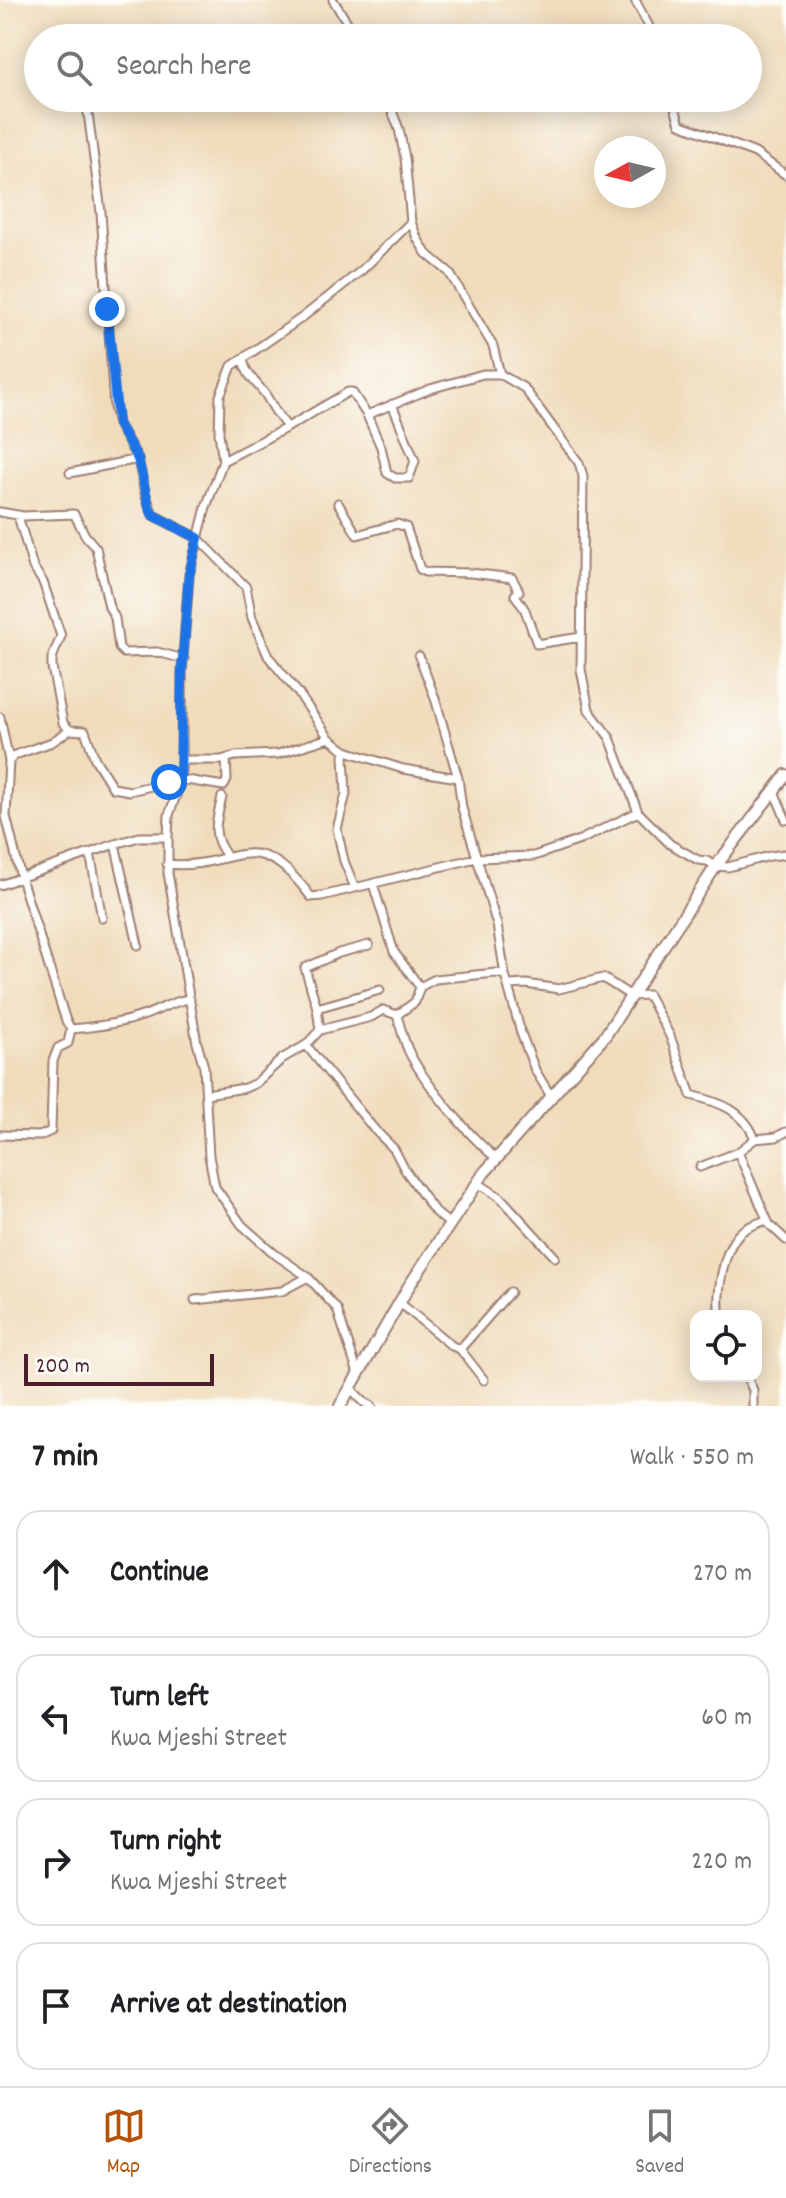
<!DOCTYPE html>
<html lang="en">
<head>
<meta charset="utf-8">
<style>
	:root { --surface:#fff; --page:#f2f2f2; --text:#202124; --muted:#757577; --line:#e0e0e0; --accent:#b45309 }
	body { margin:0; font-family:Dekko,sans-serif; background:var(--page); color:var(--text) }
	.controls { position:absolute; right:24px; bottom:24px; display:grid; overflow:hidden; border-radius:16px; box-shadow:0 4px 20px #0003 }
	.controls button { width:72px; height:72px; display:grid; place-items:center; padding:0; border:0; border-bottom:2px solid var(--line); background:var(--surface); color:var(--text); font:40px sans-serif }
	.compass { position:absolute; left:594px; top:136px; width:72px; height:72px; border-radius:50%; background:var(--surface); box-shadow:0 4px 20px #0003; rotate:262deg }
	.scale { position:absolute; left:24px; bottom:20px; width:190px; box-sizing:border-box; padding-left:8px; border:4px solid #4a1f2b; border-top:0; font-size:22px; line-height:28px; white-space:nowrap; color:#4a1f2b; -webkit-text-stroke:6px #fdfcf7; paint-order:stroke }
	.stop { position:absolute; width:24px; height:24px; margin:-18px; border:6px solid #1a73e8; border-radius:50%; background:#fff }
	.stop.end { background:#1a73e8; border-color:#fff; box-shadow:0 2px 8px #0008 }
	.list { margin:0; padding:0; list-style:none }
	h2 { display:flex; justify-content:space-between; align-items:center; height:104px; margin:0; padding:0 32px; font-size:34px }
	h2 small { font-size:26px; font-weight:400; color:var(--muted) }
	.list li { display:grid; grid-template-columns:52px 1fr auto; gap:24px; align-items:center; box-sizing:border-box; height:128px; margin:0 16px 16px; padding:0 16px; border:2px solid var(--line); border-radius:24px }
	.list b { display:block; font-size:30px; white-space:nowrap }
	.list p { margin:0; font-size:26px; white-space:nowrap; color:var(--muted) }
	.list em { font-size:26px; font-style:normal; color:var(--muted) }
	.icon { flex:none; width:44px; height:44px; fill:none; stroke:currentColor; stroke-width:2; stroke-linecap:round; stroke-linejoin:round }
	.map { position:relative; flex:none; width:786px; height:1406px; overflow:hidden }
	.search { position:absolute; background:var(--surface); box-shadow:0 4px 20px #0003; left:24px; right:24px; top:24px; height:88px; display:flex; align-items:center; gap:20px; box-sizing:border-box; padding:0 28px; border-radius:44px; color:var(--muted); font-size:30px }
	.sheet { height:680px; background:var(--surface) }
	nav { display:flex; justify-content:space-around; align-items:center; box-sizing:border-box; height:112px; border-top:2px solid var(--line); background:var(--surface); font-size:22px; color:var(--muted) }
	nav a { display:grid; justify-items:center; gap:4px }
	nav .on { color:var(--accent) }
	.map>svg:first-child { display:block }
	.lines { fill:none; stroke-linecap:round; stroke-linejoin:round }
	.minor-casing { stroke:#9d7e73; stroke-width:11 }
	.secondary-casing { stroke:#9d7e73; stroke-width:14 }
	.minor { stroke:#fff; stroke-width:7 }
	.secondary { stroke:#fff; stroke-width:10 }
	.route { stroke:#1a73e8; stroke-width:10 }
</style>
</head>
<body>
<div class="map">
<svg width="786" height="1406" viewBox="0 0 786 1406">
	<rect width="100%" height="100%" fill="#fdfcf7"/>
	<filter id="ink" filterUnits="userSpaceOnUse"><feTurbulence type="fractalNoise" baseFrequency=".0125" numOctaves="2"/><feDisplacementMap in="SourceGraphic" scale="16" xChannelSelector="R" yChannelSelector="G"/><feConvolveMatrix kernelMatrix="1 2 1 2 8 2 1 2 1" color-interpolation-filters="sRGB"/></filter>
	<filter id="wash" filterUnits="userSpaceOnUse"><feTurbulence type="fractalNoise" baseFrequency=".006" numOctaves="4" result="noise"/><feDisplacementMap in="SourceGraphic" scale="32" xChannelSelector="R" yChannelSelector="G"/><feGaussianBlur stdDeviation="1.8" result="paint"/><feColorMatrix in="noise" values="0 0 0 0 0 0 0 0 0 0 0 0 0 0 0 0 0 1.4 0 .05"/><feComposite in="paint" operator="in"/></filter>
	<g filter="url(#wash)">
		<rect width="100%" height="100%" fill="#f0dcbb"/>
	</g>
	<g filter="url(#ink)">
		<g class="lines">
			<g class="minor-casing">
				<path id="minor" d="M333,0L357,38
					M635,0L655,38
					M86,98L101,212L114,407L118,424L138,459L145,493L153,515L198,538L246,587L252,618L268,656L299,694L329,738L346,751L344,756L346,794L337,829L344,861L355,888
					M387,98L399,129L405,158L411,222L417,238L426,253L449,272L493,346L500,374
					M672,98L680,124L755,153L786,175
					M243,360C246,375 256,382 265,394C273,406 277,417 288,427L348,392H352L367,415L430,389L483,374H500L524,388L579,463L583,476L581,669L589,710L610,738L638,812L670,844L698,860L707,861L716,866L728,867L770,856L786,854
					M367,415L381,447L387,473L395,478H409L415,461L392,404
					M223,461L288,427
					M70,473L138,459
					M338,503L357,535L397,524L406,527L420,569L425,572L471,573L512,578L519,591L515,595L525,610L537,644L581,637
					M0,512L23,516L74,514L85,535L96,548L109,607L115,618L119,648L124,653L157,652L184,659
					M18,516L33,567L43,582L61,636L52,658V667L63,723L70,730L85,731L95,759L113,788L130,791L180,779L224,786L227,780L226,759
					M419,656L435,698L458,778L462,808L497,925L505,975L521,1033L535,1070L552,1098
					M0,717L9,761
					M346,751L403,769L458,778
					M182,760H221L235,756L278,754L329,738
					M774,791L786,820
					M222,797C217,821 210,833 226,855
					M115,844L138,945
					M90,853L102,918
					M167,864C236,871 254,820 311,897L322,896L476,858L534,856L580,840L638,812
					M373,884L394,952L420,987L435,979L496,973L505,975
					M0,885L115,844L139,837H168
					M509,985L526,984L559,989L603,978L631,996L648,995L670,1036L691,1095C719,1102 744,1110 755,1139L776,1137L786,1132
					M420,987L415,1002L397,1015C401,1029 404,1043 411,1056C428,1087 470,1137 496,1158
					M317,1008L305,968L339,953L369,945
					M71,1029C95,1027 119,1024 142,1016C159,1011 171,1001 190,999
					M320,1030L371,1017L383,1010L397,1015
					M306,1045L374,1129L394,1149L405,1170L435,1212L450,1224
					M206,1094L245,1088L256,1083L283,1058L306,1045L320,1030L317,1008L380,990
					M0,1135L40,1136L51,1131L53,1061L58,1048L68,1043L71,1029L66,1021L21,878L6,816L9,761L15,755L52,742L70,730
					M755,1139L738,1152L769,1224L786,1240
					M700,1167L738,1152
					M478,1183L501,1198L555,1257
					M195,1300L282,1291L308,1277
					M400,1303L452,1346L460,1349L484,1380
					M720,1316C716,1295 723,1252 738,1235C744,1227 757,1224 766,1220
					M460,1349L510,1292
					M358,1374L337,1309L308,1277L276,1255L242,1225L215,1187L209,1156L204,1067L197,1043L168,873V837L169,815L179,787L182,760V671L189,575L206,507L223,461L219,433L220,396L232,366L303,317L362,270L411,222
					M746,1376L753,1390V1406
					M350,1388L365,1403L372,1406"/>
			</g>
			<g class="secondary-casing">
				<path id="secondary" d="M340,1406L409,1286L484,1173L605,1036L716,866L786,775"/>
			</g>
			<use href="#minor" class="minor"/>
			<use href="#secondary" class="secondary"/>
		</g>
	</g>
	<g class="lines" filter="url(#ink)">
		<path class="route" d="M107,309L118,424L138,459L149,507L153,515L198,538L189,575L182,671L180,779L169,782"/>
	</g>
</svg>
<div class="controls">
<button><svg class="icon" aria-label="locate" viewBox="0 0 24 24"><circle cx="12" cy="12" r="6"/><path d="M12 2v4M12 18v4M2 12h4M18 12h4"/></svg></button>
</div>
<svg class="compass" viewBox="-18 -18 36 36"><path d="M0-13l5 13h-10z" fill="#e53935"/><path d="M0 13l5-13h-10z" fill="#757577"/></svg>
<div class="scale">200 m</div>
<div class="stop" style="left:169px;top:782px"></div>
<div class="stop end" style="left:107px;top:309px"></div>
<div class="search"><svg class="icon" aria-label="search" viewBox="0 0 24 24"><circle cx="10" cy="10" r="6"/><path d="M15 15l6 6"/></svg>Search here</div>
</div>
<section class="sheet">
<h2>7 min<small>Walk · 550 m</small></h2>
<ul class="list">
<li><svg class="icon" aria-label="ahead" viewBox="0 0 24 24"><path d="M12 20V5M6 11l6-6 6 6"/></svg><div><b>Continue</b></div><em>270 m</em></li>
<li><svg class="icon" aria-label="left" viewBox="0 0 24 24"><path d="M17 20v-9H6M10 6l-5 5 5 5"/></svg><div><b>Turn left</b><p>Kwa Mjeshi Street</p></div><em>60 m</em></li>
<li><svg class="icon" aria-label="right" viewBox="0 0 24 24"><path d="M7 20v-9h11M14 6l5 5-5 5"/></svg><div><b>Turn right</b><p>Kwa Mjeshi Street</p></div><em>220 m</em></li>
<li><svg class="icon" aria-label="arrive" viewBox="0 0 24 24"><path d="M6 21V4h12l-3 4 3 4H6"/></svg><div><b>Arrive at destination</b></div></li>
</ul>
</section>
<nav>
<a class="on"><svg class="icon" aria-label="map" viewBox="0 0 24 24"><path d="M3 6l6-2 6 2 6-2v14l-6 2-6-2-6 2zM9 4v14M15 6v14"/></svg>Map</a>
<a><svg class="icon" aria-label="directions" viewBox="0 0 24 24"><path d="M12 3l9 9-9 9-9-9zM9 14v-3h6M13 9l2 2-2 2"/></svg>Directions</a>
<a><svg class="icon" aria-label="saved" viewBox="0 0 24 24"><path d="M7 4h10v16l-5-4-5 4z"/></svg>Saved</a>
</nav>
</body>
</html>
